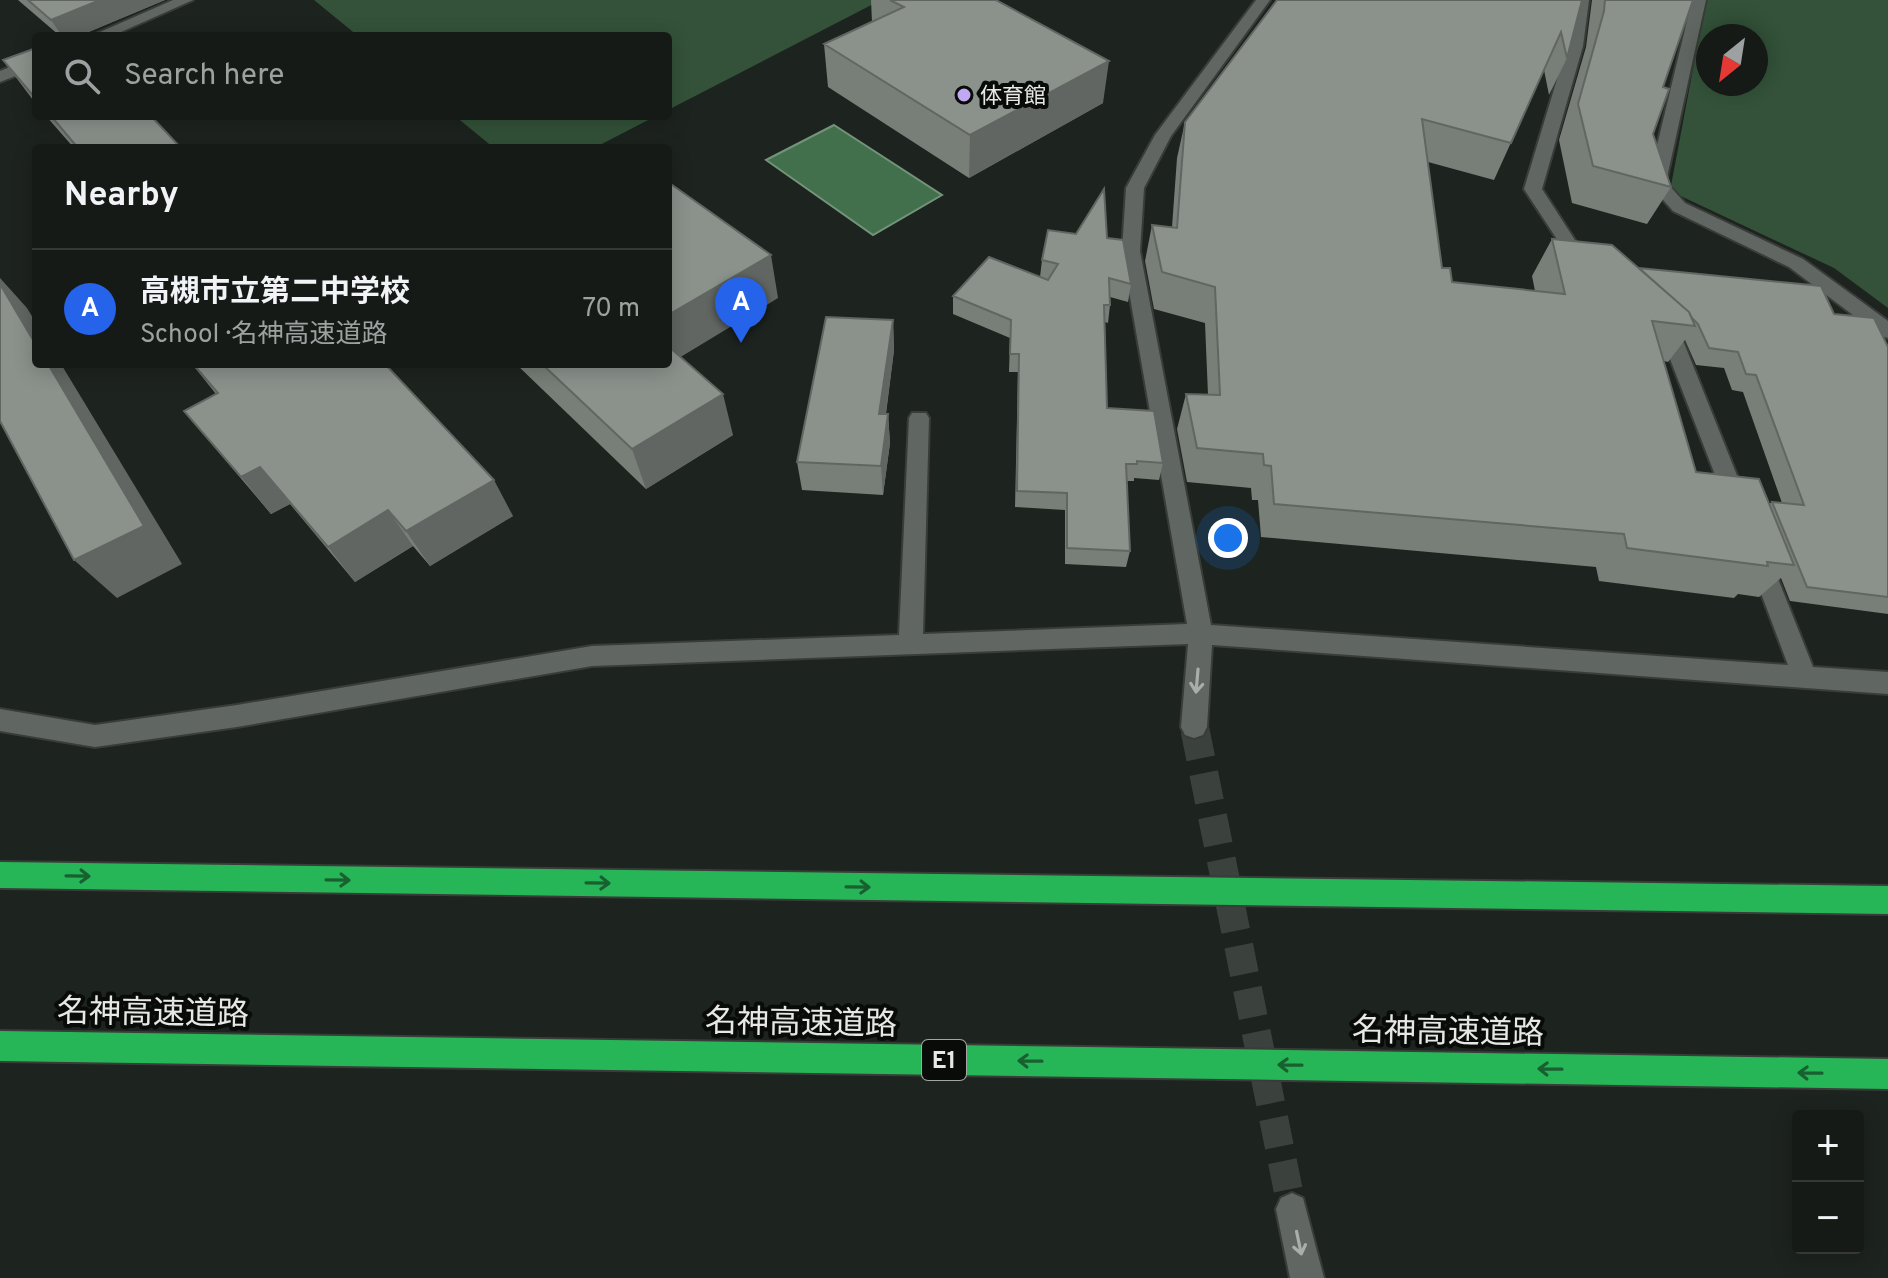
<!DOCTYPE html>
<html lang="en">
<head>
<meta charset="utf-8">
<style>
	:root { --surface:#161a16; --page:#1f231f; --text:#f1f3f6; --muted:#9ea1a1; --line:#353835; --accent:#2563eb }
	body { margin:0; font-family:Overpass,"Noto Sans JP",sans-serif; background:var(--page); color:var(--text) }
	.controls { position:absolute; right:24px; bottom:24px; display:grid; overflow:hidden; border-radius:8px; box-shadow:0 4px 20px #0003 }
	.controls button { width:72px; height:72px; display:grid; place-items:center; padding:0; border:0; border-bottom:2px solid var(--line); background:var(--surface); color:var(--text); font:40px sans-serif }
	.compass { position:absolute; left:1696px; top:24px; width:72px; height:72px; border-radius:50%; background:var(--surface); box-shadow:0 4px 20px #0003; rotate:210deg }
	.you { position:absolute; left:1228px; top:538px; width:28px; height:28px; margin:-20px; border:6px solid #fff; border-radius:50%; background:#1a73e8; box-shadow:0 0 0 12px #1a73e833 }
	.badge { display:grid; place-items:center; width:52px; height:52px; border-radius:50%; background:var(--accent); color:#fff; font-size:26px; font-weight:700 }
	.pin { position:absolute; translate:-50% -66px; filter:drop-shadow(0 2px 4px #0008) }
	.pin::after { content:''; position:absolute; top:42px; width:28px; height:24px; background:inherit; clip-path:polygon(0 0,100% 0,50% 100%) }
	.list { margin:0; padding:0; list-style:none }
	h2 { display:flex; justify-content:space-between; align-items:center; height:104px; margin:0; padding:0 32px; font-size:34px }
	h2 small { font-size:26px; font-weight:400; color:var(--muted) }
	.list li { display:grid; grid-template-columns:52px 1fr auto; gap:24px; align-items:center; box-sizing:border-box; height:120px; padding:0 32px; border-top:2px solid var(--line) }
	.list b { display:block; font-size:30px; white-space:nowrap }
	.list p { margin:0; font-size:26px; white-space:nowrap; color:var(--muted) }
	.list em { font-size:26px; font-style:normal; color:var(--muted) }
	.icon { flex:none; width:44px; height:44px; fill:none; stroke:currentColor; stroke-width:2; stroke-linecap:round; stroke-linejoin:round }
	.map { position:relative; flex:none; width:1888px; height:1278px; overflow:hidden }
	.search { position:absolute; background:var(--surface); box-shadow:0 4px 20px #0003; left:32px; top:32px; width:640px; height:88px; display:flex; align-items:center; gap:20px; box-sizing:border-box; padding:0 28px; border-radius:8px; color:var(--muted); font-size:30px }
	.panel { position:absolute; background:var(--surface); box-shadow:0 4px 20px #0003; left:32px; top:144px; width:640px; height:224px; border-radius:8px }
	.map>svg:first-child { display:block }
	.green { fill:#335239; fill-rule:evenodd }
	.water { fill:#43704c; stroke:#74947a; stroke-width:2 }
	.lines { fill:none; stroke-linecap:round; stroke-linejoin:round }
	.minor-tunnel-far1 { stroke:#3b413c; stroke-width:22; stroke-dasharray:22 11; stroke-linecap:butt }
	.minor-tunnel { stroke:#3b413c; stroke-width:29; stroke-dasharray:29 15; stroke-linecap:butt }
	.minor-casing { stroke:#393c39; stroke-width:4 }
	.highway-casing { stroke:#393c39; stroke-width:4 }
	.minor { fill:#606661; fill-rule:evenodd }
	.highway { fill:#27b657; fill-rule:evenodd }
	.wall { fill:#787e78; fill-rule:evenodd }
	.shaded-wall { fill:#616662 }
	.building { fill:#8b928c; stroke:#616662; stroke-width:2 }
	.oneway { stroke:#a9aeaa }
	.oneway2 { stroke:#186030 }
	.poi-dot { fill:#c1a8f3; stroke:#090b09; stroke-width:3 }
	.labels { text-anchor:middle; stroke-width:8; stroke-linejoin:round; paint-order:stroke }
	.far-poi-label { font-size:22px; fill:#e5e8e5; stroke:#090b09; text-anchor:start }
	.shield { fill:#090b09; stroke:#a3a6a3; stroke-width:2 }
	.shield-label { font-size:24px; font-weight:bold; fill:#e5e8e5 }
	.near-street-label { font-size:32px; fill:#e5e8e5; stroke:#090b09 }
</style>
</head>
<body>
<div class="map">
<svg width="1888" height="1278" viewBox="0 0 1888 1278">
	<rect width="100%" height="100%" fill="#1d231e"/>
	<path class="green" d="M314,0H881L668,110V36H358Z
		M1706,0H1888V308L1834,268L1670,191ZM1708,36H1756V84H1708Z
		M455,116H656L594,148H494Z"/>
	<path class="water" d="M834,125L942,195L873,235L766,160Z"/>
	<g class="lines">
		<path class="minor-tunnel-far1" d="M1194,727L1195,732"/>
		<path class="minor-tunnel" d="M1195,730L1292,1209"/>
		<g class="minor-casing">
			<path id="minor" d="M173,0H193L112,36H91Z
				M1256,0H1270L1171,136L1144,188L1140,251L1211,625L1788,665L1747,556L1750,550L1758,547L1766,550L1769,556L1813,667L1888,672V694L1212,645L1207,727L1203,735L1194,738L1185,735L1181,727L1188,644L592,666L237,727L95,747L0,731V709L95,725L237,705L592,646L899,635L909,418L912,413H926L929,418L923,634L1187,624L1122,251L1126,188L1155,135Z
				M1575,0H1589L1583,46L1542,189L1582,251L1597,265L1588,271L1570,259L1524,189L1567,46Z
				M1692,0H1706L1666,182L1685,203L1803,259L1888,321V338L1881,336L1789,267L1673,211L1648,183Z
				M36,57V68L0,82V71Z
				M1657,321L1664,323L1684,343L1748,503L1745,509L1737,511L1729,509L1726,503L1665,346L1647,328Z
				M1292,1193L1303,1198L1324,1278H1290L1276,1209L1281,1198Z"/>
		</g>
		<g class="highway-casing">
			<path id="highway" d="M0,862L1888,886V914L0,888Z
				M0,1031L1888,1059V1089L0,1061Z"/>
		</g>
		<use href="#minor" class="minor"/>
		<use href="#highway" class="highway"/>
	</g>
	<path class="wall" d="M18,0H165L79,36H60Z
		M871,0H996L1103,103L969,178L828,87L824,44L872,22Z
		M1582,0L1567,58L1549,95L1544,70L1494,180L1428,162L1442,268L1452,282L1535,291L1532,276L1552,239L1639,268L1834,314L1888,347V614L1790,601L1781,578L1759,597L1738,594L1734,598L1599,581L1596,567L1261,537L1258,500H1252L1251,488L1187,482L1177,429L1186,394L1208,395L1205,323L1154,309L1145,261L1152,225L1172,227L1177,158L1185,122ZM1685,340L1696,365L1724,368L1732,390L1743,392L1782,503L1772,502L1769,504L1696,472L1664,361L1668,362Z
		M1592,0H1694L1690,8L1663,87L1653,134L1671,187L1647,224L1572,203L1559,140L1586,47Z
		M36,48V104L3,60Z
		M46,116H151L181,148H74Z
		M1107,238L1131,284L1128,302L1110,297V305L1108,323L1105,322L1107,408L1163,463L1159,480L1134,478V481H1127L1130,551L1126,567L1065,564V510L1015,507L1018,372H1009L1010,338L953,314V296L1040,277L1042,260Z
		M778,298L680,357L733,435L646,489L516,364H668Z
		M893,320L894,350L886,414H888L890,443L883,495L802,490L797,462Z
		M192,364H193L513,516L430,566L413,546L355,582L290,504L271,514L184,411L216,394Z"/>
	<path class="shaded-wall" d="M100,0H165L79,36H62L51,20Z
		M1109,61L1103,103L969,178L970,135Z
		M771,255L778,298L659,370L668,364V315Z
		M0,278L27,308L36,323V345L0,284Z
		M893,320L894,350L882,443L879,414Z
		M48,364H61L182,564L117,598L74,560Z
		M723,394L733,435L646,489L632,449Z
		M888,414L890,443L883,495L881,466Z
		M260,467L290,504L271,514L241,477Z
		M494,480L513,516L430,566L406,531Z
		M388,510L413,546L355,582L328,547Z"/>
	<path class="building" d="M28,0H100L51,20Z
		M890,0H996L1109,61L970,135L824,44L904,7Z
		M1277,0H1582L1567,58L1561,32L1511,143L1422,119L1442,268H1450L1452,282L1565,294L1552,239L1612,245L1689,312L1695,326L1652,321L1696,472L1759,479L1794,565L1767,562L1768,566L1627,548L1624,534L1274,504L1271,466L1264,465L1263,454L1197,448L1186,394L1220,395L1215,287L1162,272L1152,225L1177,228L1185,122Z
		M1605,0H1693L1663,87L1669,89L1653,134L1671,187L1593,166L1578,104L1604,11Z
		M36,48V99L3,60Z
		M51,116H151L181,148H78Z
		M668,182L771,255L668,315Z
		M1104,189L1107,238L1123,240L1131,284L1109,278L1110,305H1104L1107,408L1154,411L1163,463L1137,461V464H1126L1130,551L1067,548V493L1017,491L1019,354H1010L1011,320L953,296L989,257L1048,280L1058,264L1042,260L1048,230L1076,234Z
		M1639,268L1821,286L1834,314L1874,318L1888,347V597L1807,587L1772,502L1804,505L1756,375L1746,374L1738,352L1709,348L1698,324L1692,318L1689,312Z
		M0,284L36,345V364H48L144,526L74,560L0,421Z
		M826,317L893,320L879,414H888L881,466L797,462Z
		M668,346L723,394L632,449L542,364H668Z
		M193,364H385L494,480L406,531L388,510L328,547L260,467L241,477L184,411L218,393Z"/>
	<defs><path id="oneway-shaft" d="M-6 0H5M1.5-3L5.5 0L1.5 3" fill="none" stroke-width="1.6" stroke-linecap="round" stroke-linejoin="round" transform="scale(2)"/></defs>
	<g class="oneway">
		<use href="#oneway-shaft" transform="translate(1197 681) rotate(95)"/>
		<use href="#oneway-shaft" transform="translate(1299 1243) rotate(78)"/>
	</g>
	<g class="oneway2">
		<use href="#oneway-shaft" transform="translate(78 876) rotate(1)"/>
		<use href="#oneway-shaft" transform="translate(338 880) rotate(1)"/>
		<use href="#oneway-shaft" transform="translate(598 883) rotate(1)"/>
		<use href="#oneway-shaft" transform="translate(858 887) rotate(1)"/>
		<use href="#oneway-shaft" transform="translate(1030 1061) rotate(-179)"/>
		<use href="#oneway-shaft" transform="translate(1290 1065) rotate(-179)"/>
		<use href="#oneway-shaft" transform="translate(1550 1069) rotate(-179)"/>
		<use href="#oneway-shaft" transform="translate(1810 1073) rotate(-179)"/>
	</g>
	<circle class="poi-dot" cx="964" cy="95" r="8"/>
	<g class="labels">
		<g class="far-poi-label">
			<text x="980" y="103">体育館</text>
		</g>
		<rect class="shield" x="922" y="1040" width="44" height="40" rx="6"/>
		<g class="shield-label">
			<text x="944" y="1068">E1</text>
		</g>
		<g class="near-street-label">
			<text transform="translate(153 1012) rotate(1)" y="11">名神高速道路</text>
			<text transform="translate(801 1022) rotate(1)" y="11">名神高速道路</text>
			<text transform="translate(1448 1031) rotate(1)" y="11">名神高速道路</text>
		</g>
	</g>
</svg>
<div class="controls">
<button>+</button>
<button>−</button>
</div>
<svg class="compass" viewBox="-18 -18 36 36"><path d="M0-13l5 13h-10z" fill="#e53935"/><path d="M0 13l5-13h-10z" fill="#9ea1a1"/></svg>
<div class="you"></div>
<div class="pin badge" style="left:741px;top:343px">A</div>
<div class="search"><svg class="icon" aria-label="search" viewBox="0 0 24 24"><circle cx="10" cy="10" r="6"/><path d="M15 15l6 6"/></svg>Search here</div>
<section class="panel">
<h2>Nearby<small></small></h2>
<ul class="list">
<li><span class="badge">A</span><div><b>高槻市立第二中学校</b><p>School · 名神高速道路</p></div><em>70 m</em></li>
</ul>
</section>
</div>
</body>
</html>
